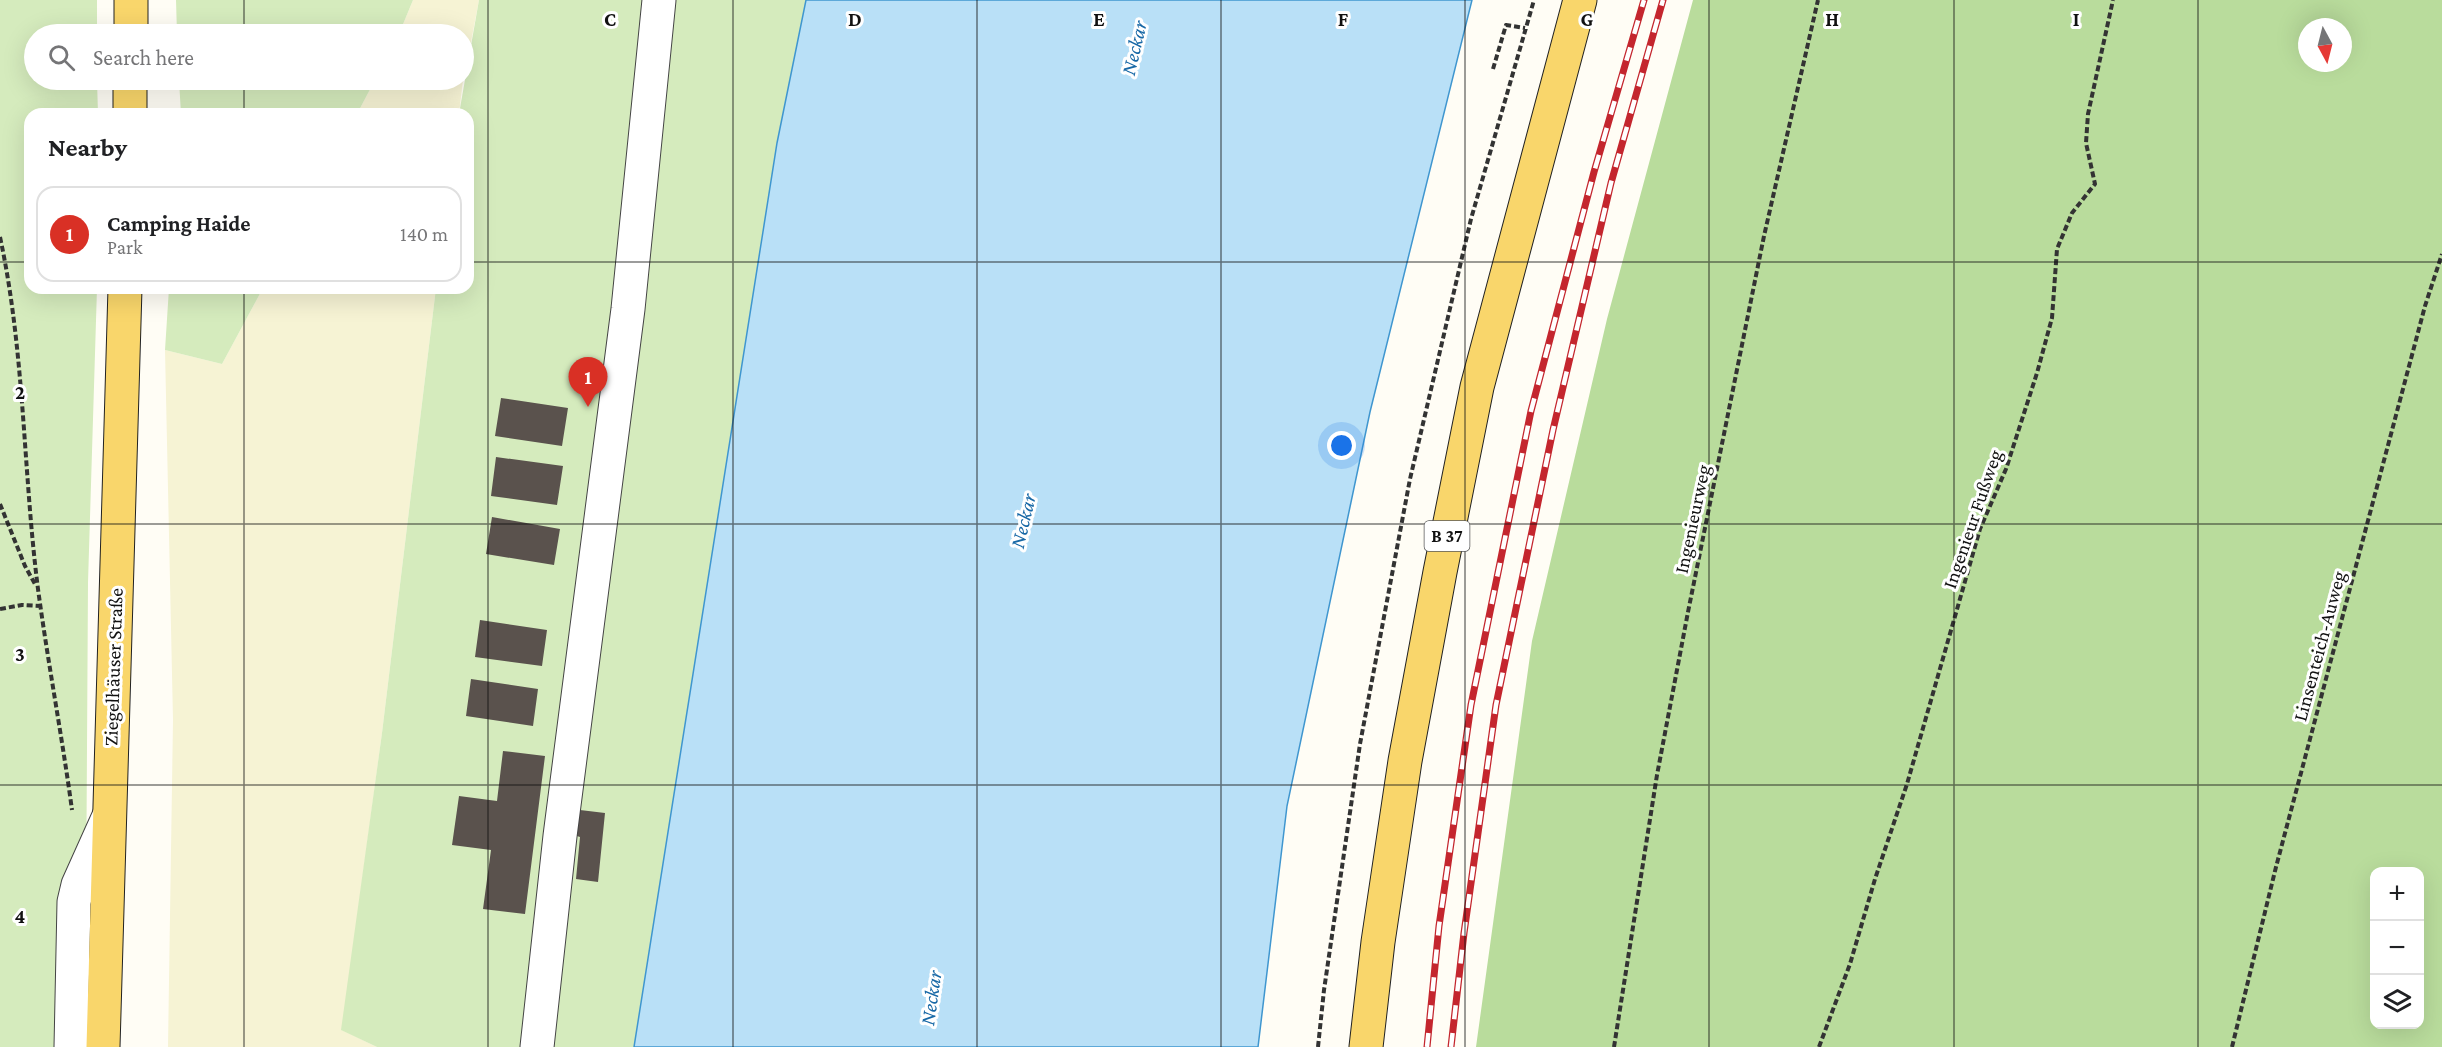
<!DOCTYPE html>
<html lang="en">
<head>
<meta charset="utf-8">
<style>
	:root { --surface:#fff; --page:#f6f6f6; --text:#202124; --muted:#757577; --line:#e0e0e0; --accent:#d93025 }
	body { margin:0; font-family:"Crimson Pro",serif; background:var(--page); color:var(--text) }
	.controls { position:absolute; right:18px; bottom:18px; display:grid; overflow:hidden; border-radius:12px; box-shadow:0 6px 24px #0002 }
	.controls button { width:54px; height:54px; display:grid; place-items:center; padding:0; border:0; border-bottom:2px solid var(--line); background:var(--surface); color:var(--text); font:30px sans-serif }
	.compass { position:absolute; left:2298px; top:18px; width:54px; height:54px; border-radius:50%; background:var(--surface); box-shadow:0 6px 24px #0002; rotate:173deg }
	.you { position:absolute; left:1342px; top:446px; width:21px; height:21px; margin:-15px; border:4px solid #fff; border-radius:50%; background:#1a73e8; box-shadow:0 0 0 9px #1a73e833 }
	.badge { display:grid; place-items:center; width:39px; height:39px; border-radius:50%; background:var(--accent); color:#fff; font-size:20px; font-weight:700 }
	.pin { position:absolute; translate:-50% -50px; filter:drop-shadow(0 2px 3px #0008) }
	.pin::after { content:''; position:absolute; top:32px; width:21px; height:18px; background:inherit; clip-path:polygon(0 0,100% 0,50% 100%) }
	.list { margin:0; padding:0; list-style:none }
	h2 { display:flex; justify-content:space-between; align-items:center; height:78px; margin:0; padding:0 24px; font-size:26px }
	h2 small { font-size:20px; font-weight:400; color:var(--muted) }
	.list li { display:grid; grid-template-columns:39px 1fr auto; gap:18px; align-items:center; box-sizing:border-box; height:96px; margin:0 12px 12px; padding:0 12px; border:2px solid var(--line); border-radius:18px }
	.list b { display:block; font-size:22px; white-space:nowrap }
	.list p { margin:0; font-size:20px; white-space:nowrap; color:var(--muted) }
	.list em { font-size:20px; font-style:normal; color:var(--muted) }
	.icon { flex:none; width:33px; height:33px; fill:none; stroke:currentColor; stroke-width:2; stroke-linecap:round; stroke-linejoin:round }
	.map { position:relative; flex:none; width:2442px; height:1047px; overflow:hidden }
	.search { position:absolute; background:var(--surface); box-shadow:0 6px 24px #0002; left:24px; top:24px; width:450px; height:66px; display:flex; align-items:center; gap:15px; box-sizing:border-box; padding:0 21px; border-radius:33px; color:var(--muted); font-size:22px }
	.panel { position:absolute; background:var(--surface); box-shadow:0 6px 24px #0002; left:24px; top:108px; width:450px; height:186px; border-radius:18px }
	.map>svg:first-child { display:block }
	.farmland { fill:#f6f3d4 }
	.green { fill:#d5ebbd }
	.forest { fill:#b9dc9c; fill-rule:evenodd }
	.water { fill:#b9e0f7; stroke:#3f96cf; stroke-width:1.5 }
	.building { fill:#5a524d }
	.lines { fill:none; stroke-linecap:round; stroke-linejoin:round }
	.minor-casing { stroke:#444; stroke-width:35 }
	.major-casing { stroke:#222; stroke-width:35 }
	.path { stroke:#333; stroke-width:4; stroke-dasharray:6 3; stroke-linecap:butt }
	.minor { stroke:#fff; stroke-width:33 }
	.major { stroke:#f9d66b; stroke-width:33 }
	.rail-casing { stroke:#c4262e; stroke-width:7 }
	.rail { stroke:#fff; stroke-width:4.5; stroke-dasharray:14; stroke-linecap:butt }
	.grid { fill:none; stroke:#111; stroke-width:1.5; stroke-opacity:0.55 }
	.labels { text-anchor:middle; stroke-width:6; stroke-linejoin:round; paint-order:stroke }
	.shield { fill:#fff; stroke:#585858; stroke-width:1.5 }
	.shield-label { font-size:18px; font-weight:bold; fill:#111 }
	.street-label { font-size:20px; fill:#111; stroke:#fff }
	.water-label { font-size:21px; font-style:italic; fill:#1768a6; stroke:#fff }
	.grid-label { font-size:20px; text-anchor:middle; font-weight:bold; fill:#111; stroke:#fff; stroke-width:6; stroke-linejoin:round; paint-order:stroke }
</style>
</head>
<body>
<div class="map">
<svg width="2442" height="1047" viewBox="0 0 2442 1047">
	<rect width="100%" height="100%" fill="#fffdf5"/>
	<path class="farmland" d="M413,0H479L464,79V34H399Z
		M375,80H463L459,114H357Z
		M263,288H436L382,733L342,1030L377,1047H168L173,720L165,350L222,364Z"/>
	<path class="green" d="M0,0H97V34H34V80H97L98,114H30V288H97L88,583L86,912L73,1047H0Z
		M176,0H413L399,34H177Z
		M479,0H806L777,143L634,1047H377L341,1030L382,733L436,288H468V114H459Z
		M179,80H375L357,114H181Z
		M169,288H263L222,364L165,350Z"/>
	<path class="forest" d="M1693,0H2442V1047H1476L1532,641L1607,319ZM2307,27H2343V63H2307ZM2374,872H2420V1024H2374Z"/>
	<path class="water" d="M806,0H1472L1370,412L1287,806L1258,1047H634L777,143Z"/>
	<path class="building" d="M501,398L568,408L562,446L495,436Z
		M496,457L563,466L557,505L491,496Z
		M492,517L560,529L554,565L486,554Z
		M480,620L547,630L542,666L475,657Z
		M471,679L538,689L533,726L466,716Z
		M503,751L545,756L525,914L483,909L491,850L452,845L459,796L497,801Z
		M580,810L605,813L598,882L576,879L580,837L577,836Z"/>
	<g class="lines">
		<g class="minor-casing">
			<path id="minor" d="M71,1047L74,902L78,885L109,816
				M537,1047L560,836L628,309L659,0"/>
		</g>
		<g class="major-casing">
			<path id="major" d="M131,34V0
				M130,114V80
				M103,1047L125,288
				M1366,1047L1378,942L1405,761L1440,572L1477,387L1580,0"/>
		</g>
		<path class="path" d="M1493,69L1506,25L1525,28
			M0,237C25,353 23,472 38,589C48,663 62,736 72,810
			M0,504L25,566L36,586
			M0,609L22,605L41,606
			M1318,1047L1324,990L1360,744L1410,479L1471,219L1534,0
			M1614,1047L1657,775L1688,612L1764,236L1818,0
			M1819,1047L1850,964L1875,879L1907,784L1980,529L2006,469L2037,373L2052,318L2057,249L2072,213L2095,184L2086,143L2088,114L2113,0
			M2232,1047L2276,867L2425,306L2442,254"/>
		<use href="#minor" class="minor"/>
		<use href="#major" class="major"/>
		<g class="rail-casing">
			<path id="rail" d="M1427,1047L1439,926L1471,705L1531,411L1594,172L1644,0
				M1451,1047L1464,933L1496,705L1553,430L1611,183L1663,0"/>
		</g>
		<use href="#rail" class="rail"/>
	</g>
	<path class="grid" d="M244,0V34M488,0V1047M733,0V1047M977,0V1047M1221,0V1047M1465,0V1047M1709,0V1047M1954,0V1047M2198,0V1047M244,80V114M0,262H30M468,262H2442M244,288V1047M0,524H2442M0,785H2442"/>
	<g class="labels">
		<rect class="shield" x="1424.5" y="521" width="45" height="30" rx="4.5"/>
		<g class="shield-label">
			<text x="1447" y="542">B 37</text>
		</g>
		<g class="street-label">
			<text transform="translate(1692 519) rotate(-78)" y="7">Ingenieurweg</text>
			<text transform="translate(1972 519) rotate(-71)" y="7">Ingenieur Fußweg</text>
			<text transform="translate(2319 646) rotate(-75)" y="7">Linsenteich-Auweg</text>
			<text transform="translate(113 667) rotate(-88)" y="7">Ziegelhäuser Straße</text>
		</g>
		<g class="water-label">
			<text transform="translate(1134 48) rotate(-77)" y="7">Neckar</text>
			<text transform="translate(1023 521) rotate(-77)" y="7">Neckar</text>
			<text transform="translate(931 998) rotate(-82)" y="7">Neckar</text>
		</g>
	</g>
	<g class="grid-label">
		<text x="610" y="26">C</text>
		<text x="855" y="26">D</text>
		<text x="1099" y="26">E</text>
		<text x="1343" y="26">F</text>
		<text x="1587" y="26">G</text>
		<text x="1832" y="26">H</text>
		<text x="2076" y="26">I</text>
		<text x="20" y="399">2</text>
		<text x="20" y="661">3</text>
		<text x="20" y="923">4</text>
	</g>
</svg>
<div class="controls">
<button>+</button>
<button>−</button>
<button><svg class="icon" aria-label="layers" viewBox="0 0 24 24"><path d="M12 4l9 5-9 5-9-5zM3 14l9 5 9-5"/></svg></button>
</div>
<svg class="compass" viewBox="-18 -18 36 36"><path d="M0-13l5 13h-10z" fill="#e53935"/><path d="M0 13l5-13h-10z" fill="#757577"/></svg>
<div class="you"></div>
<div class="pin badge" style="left:588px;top:407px">1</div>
<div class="search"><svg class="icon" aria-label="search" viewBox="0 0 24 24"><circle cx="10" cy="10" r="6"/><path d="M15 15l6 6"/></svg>Search here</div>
<section class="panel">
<h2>Nearby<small></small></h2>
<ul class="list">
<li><span class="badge">1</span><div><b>Camping Haide</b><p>Park</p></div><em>140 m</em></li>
</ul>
</section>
</div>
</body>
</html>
